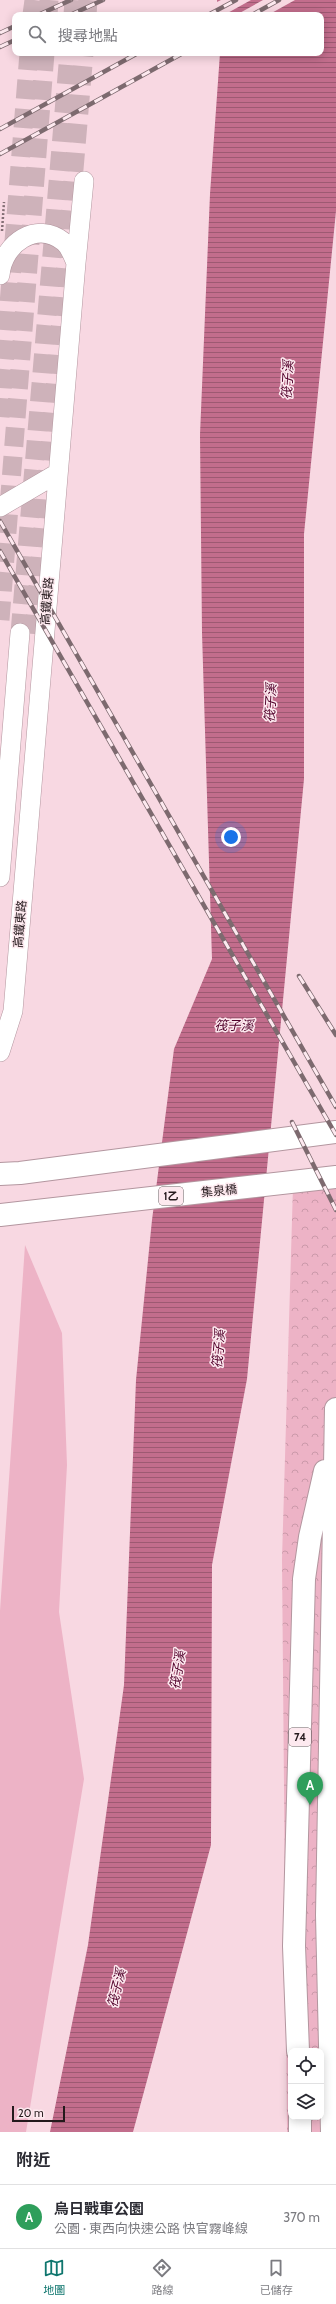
<!DOCTYPE html>
<html lang="zh-TW">
<head>
<meta charset="utf-8">
<style>
	:root { --surface:#fff; --page:#f2f2f3; --text:#2b2b33; --muted:#7c7c81; --line:#e1e1e2; --accent:#0f766e }
	body { margin:0; font-family:Cabin,"Noto Sans TC",sans-serif; background:var(--page); color:var(--text) }
	.controls { position:absolute; right:12px; bottom:12px; display:grid; overflow:hidden; border-radius:8px; box-shadow:0 2px 10px #0003 }
	.controls button { width:36px; height:36px; display:grid; place-items:center; padding:0; border:0; border-bottom:1px solid var(--line); background:var(--surface); color:var(--text); font:20px sans-serif }
	.scale { position:absolute; left:12px; bottom:10px; width:53px; box-sizing:border-box; padding-left:4px; border:2px solid #24191c; border-top:0; font-size:11px; line-height:14px; white-space:nowrap; color:#24191c; -webkit-text-stroke:3px #fde9ef; paint-order:stroke }
	.you { position:absolute; left:231px; top:837px; width:14px; height:14px; margin:-10px; border:3px solid #fff; border-radius:50%; background:#1a73e8; box-shadow:0 0 0 6px #1a73e833 }
	.badge { display:grid; place-items:center; width:26px; height:26px; border-radius:50%; background:var(--accent); color:#fff; font-size:13px; font-weight:700 }
	.pin { position:absolute; translate:-50% -33px; filter:drop-shadow(0 1px 2px #0008) }
	.pin::after { content:''; position:absolute; top:21px; width:14px; height:12px; background:inherit; clip-path:polygon(0 0,100% 0,50% 100%) }
	.list { margin:0; padding:0; list-style:none }
	h2 { display:flex; justify-content:space-between; align-items:center; height:52px; margin:0; padding:0 16px; font-size:17px }
	h2 small { font-size:13px; font-weight:400; color:var(--muted) }
	.list li { display:grid; grid-template-columns:26px 1fr auto; gap:12px; align-items:center; box-sizing:border-box; height:64px; padding:0 16px; border-top:1px solid var(--line) }
	.list b { display:block; font-size:15px; white-space:nowrap }
	.list p { margin:0; font-size:13px; white-space:nowrap; color:var(--muted) }
	.list em { font-size:13px; font-style:normal; color:var(--muted) }
	.icon { flex:none; width:22px; height:22px; fill:none; stroke:currentColor; stroke-width:2; stroke-linecap:round; stroke-linejoin:round }
	.map { position:relative; flex:none; width:336px; height:2132px; overflow:hidden }
	.search { position:absolute; background:var(--surface); box-shadow:0 2px 10px #0003; left:12px; right:12px; top:12px; height:44px; display:flex; align-items:center; gap:10px; box-sizing:border-box; padding:0 14px; border-radius:8px; color:var(--muted); font-size:15px }
	.sheet { height:116px; background:var(--surface) }
	nav { display:flex; justify-content:space-around; align-items:center; box-sizing:border-box; height:56px; border-top:1px solid var(--line); background:var(--surface); font-size:11px; color:var(--muted) }
	nav a { display:grid; justify-items:center; gap:2px }
	nav .on { color:var(--accent) }
	.map>svg:first-child { display:block }
	.grass { fill:#edb3c6 }
	.park { fill:url(#park-crowns); fill-rule:evenodd }
	.water { fill:url(#water-rules) }
	.pier { fill:#f8d8e2 }
	.lines { fill:none; stroke-linecap:round; stroke-linejoin:round }
	.minor-tunnel { stroke:#ceb2ba; stroke-width:19; stroke-dasharray:19 10; stroke-linecap:butt }
	.minor-casing { stroke:#b3969f; stroke-width:20 }
	.major-casing { stroke:#b3969f; stroke-width:24 }
	.highway-casing { stroke:#b3969f; stroke-width:24 }
	.path { stroke:#846f75; stroke-width:2.5; stroke-dasharray:2 2; stroke-linecap:butt }
	.minor { stroke:#fff; stroke-width:19 }
	.major { stroke:#fff; stroke-width:22 }
	.highway { stroke:#fff; stroke-width:22 }
	.rail-casing { stroke:#7d6a6f; stroke-width:4.5 }
	.rail { stroke:#fde9ef; stroke-width:3; stroke-dasharray:9; stroke-linecap:butt }
	.labels { text-anchor:middle; stroke-width:3; stroke-linejoin:round; paint-order:stroke }
	.shield { fill:#fde9ef; stroke:#65575b; stroke-width:1 }
	.shield-label { font-size:11px; font-weight:bold; fill:#24191c }
	.street-label { font-size:12px; fill:#24191c; stroke:#fde9ef }
	.water-label { font-size:13px; font-style:italic; fill:#51012a; stroke:#fde9ef }
</style>
</head>
<body>
<div class="map">
<svg width="336" height="2132" viewBox="0 0 336 2132">
	<defs>
		<pattern id="park-crowns" width="20" height="18" patternUnits="userSpaceOnUse"><rect width="20" height="18" fill="#edb3c6"/><path d="M2 6a3 3 0 1 1 6 0M12 15a3 3 0 1 1 6 0" fill="none" stroke="#cb99aa"/></pattern>
		<pattern id="water-rules" width="6" height="5" patternUnits="userSpaceOnUse"><rect width="6" height="5" fill="#c26d8c"/><path d="M0 2.5h6" fill="none" stroke="#9d5972"/></pattern>
	</defs>
	<rect width="100%" height="100%" fill="#f8d8e2"/>
	<path class="grass" d="M25,1245L62,1333L67,1465L59,1612L84,1779L26,2132H0V1611Z"/>
	<path class="park" d="M336,1178V2132H287L282,1559L293,1186ZM291,2051H321V2117H291Z"/>
	<path class="water" d="M217,0H336V211L304,534V779L247,1379L212,1565L211,1845L133,2132H50L88,1945L124,1685L136,1380L152,1220L174,1049L212,959L202,633L200,435L210,194L220,53H321V15H218Z"/>
	<path class="pier" d="M221,0H251L224,15H216L215,3Z
		M263,0H295L268,15H236Z"/>
	<g class="lines">
		<path class="minor-tunnel" d="M32,15L34,0
			M48,15L49,0
			M73,15L74,0
			M87,15L88,0
			M0,417L29,53
			M0,620L45,53
			M20,633L69,53
			M34,634L84,53"/>
		<g class="minor-casing">
			<path id="minor" d="M76,263L84,181
				M0,275C3,243 37,220 64,242C70,247 73,256 76,263L13,1011L0,1052
				M0,507L58,473
				M0,877L20,633"/>
		</g>
		<g class="major-casing">
			<path id="major" d="M0,1174L20,1173L336,1132
				M0,1215L336,1177"/>
		</g>
		<g class="highway-casing">
			<path id="highway" d="M298,2051L294,1946L304,1579L310,1537L325,1471
				M300,2117V2132
				M332,2132L327,1915L336,1409"/>
		</g>
		<path class="path" d="M2,231L4,202"/>
		<use href="#minor" class="minor"/>
		<use href="#major" class="major"/>
		<use href="#highway" class="highway"/>
		<g class="rail-casing">
			<path id="rail" d="M38,15L71,0
				M70,15L103,0
				M208,15L236,0
				M252,15L279,0
				M0,33L15,26
				M0,47L15,40
				M0,129L138,53
				M0,154L183,53
				M0,521L336,1107
				M0,551L336,1135
				M299,976L336,1035
				M292,1122L336,1210"/>
		</g>
		<use href="#rail" class="rail"/>
	</g>
	<g class="labels">
		<g class="shield">
			<rect x="159" y="1187" width="24" height="18" rx="3"/>
			<rect x="289" y="1728" width="22" height="18" rx="3"/>
		</g>
		<g class="shield-label">
			<text x="171" y="1200">1乙</text>
			<text x="300" y="1741">74</text>
		</g>
		<g class="street-label">
			<text transform="translate(47 601) rotate(-85)" y="4">高鐵東路</text>
			<text transform="translate(20 924) rotate(-85)" y="4">高鐵東路</text>
			<text transform="translate(219 1191) rotate(-6)" y="4">集泉橋</text>
		</g>
		<g class="water-label">
			<text transform="translate(287 380) rotate(-87)" y="5">筏子溪</text>
			<text transform="translate(270 703) rotate(-87)" y="5">筏子溪</text>
			<text x="234" y="1030">筏子溪</text>
			<text transform="translate(218 1349) rotate(-85)" y="5">筏子溪</text>
			<text transform="translate(177 1670) rotate(-81)" y="5">筏子溪</text>
			<text transform="translate(116 1988) rotate(-76)" y="5">筏子溪</text>
		</g>
	</g>
</svg>
<div class="controls">
<button><svg class="icon" aria-label="locate" viewBox="0 0 24 24"><circle cx="12" cy="12" r="6"/><path d="M12 2v4M12 18v4M2 12h4M18 12h4"/></svg></button>
<button><svg class="icon" aria-label="layers" viewBox="0 0 24 24"><path d="M12 4l9 5-9 5-9-5zM3 14l9 5 9-5"/></svg></button>
</div>
<div class="scale">20 m</div>
<div class="you"></div>
<div class="pin badge" style="left:310px;top:1805px;background:#2e9e5b">A</div>
<div class="search"><svg class="icon" aria-label="search" viewBox="0 0 24 24"><circle cx="10" cy="10" r="6"/><path d="M15 15l6 6"/></svg>搜尋地點</div>
</div>
<section class="sheet">
<h2>附近<small></small></h2>
<ul class="list">
<li><span class="badge" style="background:#2e9e5b">A</span><div><b>烏日戰車公園</b><p>公園 · 東西向快速公路 快官霧峰線</p></div><em>370 m</em></li>
</ul>
</section>
<nav>
<a class="on"><svg class="icon" aria-label="map" viewBox="0 0 24 24"><path d="M3 6l6-2 6 2 6-2v14l-6 2-6-2-6 2zM9 4v14M15 6v14"/></svg>地圖</a>
<a><svg class="icon" aria-label="directions" viewBox="0 0 24 24"><path d="M12 3l9 9-9 9-9-9zM9 14v-3h6M13 9l2 2-2 2"/></svg>路線</a>
<a><svg class="icon" aria-label="saved" viewBox="0 0 24 24"><path d="M7 4h10v16l-5-4-5 4z"/></svg>已儲存</a>
</nav>
</body>
</html>
